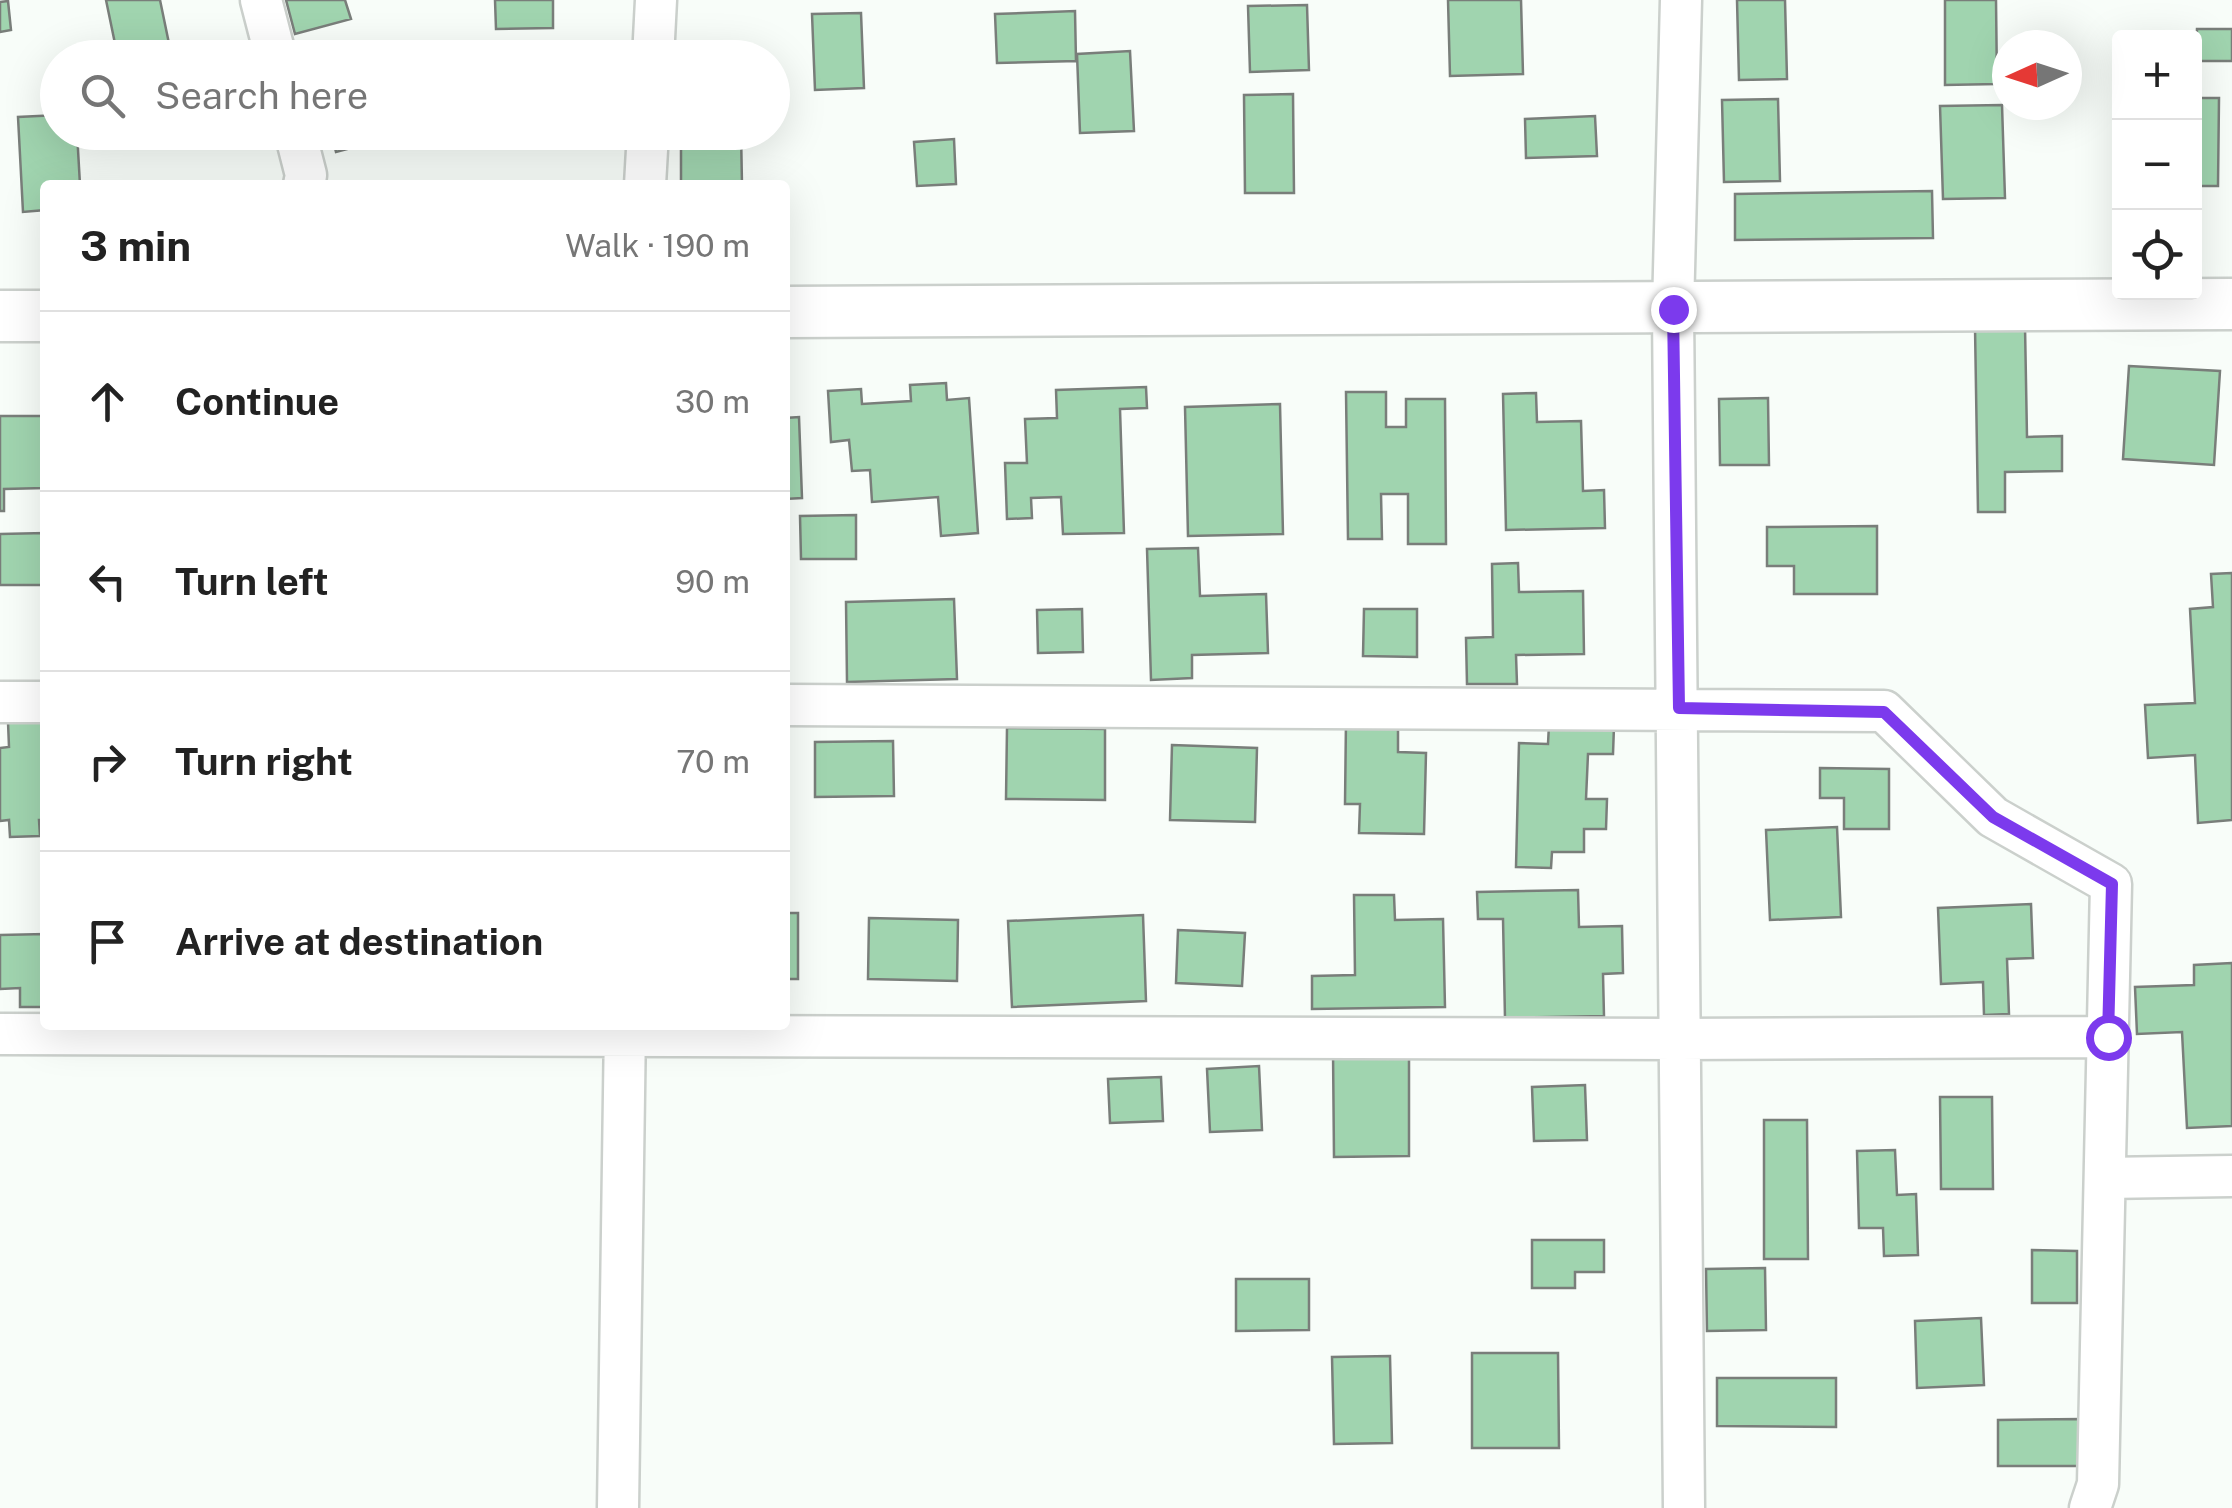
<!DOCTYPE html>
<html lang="en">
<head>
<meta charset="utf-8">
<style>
	:root { --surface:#fff; --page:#f6f6f6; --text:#222; --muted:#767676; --line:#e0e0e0 }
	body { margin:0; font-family:"Public Sans",sans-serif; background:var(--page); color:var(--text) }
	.controls { position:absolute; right:30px; top:30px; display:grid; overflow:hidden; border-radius:10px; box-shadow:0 10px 40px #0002 }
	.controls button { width:90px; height:90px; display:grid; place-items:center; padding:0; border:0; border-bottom:2px solid var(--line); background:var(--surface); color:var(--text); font:50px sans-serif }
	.compass { position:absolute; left:1992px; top:30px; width:90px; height:90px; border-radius:50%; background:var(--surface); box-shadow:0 10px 40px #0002; rotate:267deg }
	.stop { position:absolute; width:30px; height:30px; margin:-22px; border:8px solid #7c3aed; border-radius:50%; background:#fff }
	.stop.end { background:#7c3aed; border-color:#fff; box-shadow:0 2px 10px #0008 }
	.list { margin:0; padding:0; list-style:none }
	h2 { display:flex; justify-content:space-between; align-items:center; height:130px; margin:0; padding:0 40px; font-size:42px }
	h2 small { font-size:32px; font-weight:400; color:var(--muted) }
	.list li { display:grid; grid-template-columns:65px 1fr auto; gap:30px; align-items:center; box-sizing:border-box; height:180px; padding:0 40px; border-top:2px solid var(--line) }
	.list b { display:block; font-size:38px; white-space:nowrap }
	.list em { font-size:32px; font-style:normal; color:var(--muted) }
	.icon { flex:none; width:55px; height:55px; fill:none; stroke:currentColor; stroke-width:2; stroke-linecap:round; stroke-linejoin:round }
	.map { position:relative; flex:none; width:2232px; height:1508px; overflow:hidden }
	.search { position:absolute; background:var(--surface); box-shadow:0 10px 40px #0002; left:40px; top:40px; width:750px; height:110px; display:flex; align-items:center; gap:25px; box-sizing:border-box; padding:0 35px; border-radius:55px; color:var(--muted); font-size:38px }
	.panel { position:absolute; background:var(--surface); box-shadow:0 10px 40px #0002; left:40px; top:180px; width:750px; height:850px; border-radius:10px }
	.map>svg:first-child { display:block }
	.building { fill:#a0d4af; stroke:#797e7a; stroke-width:2.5 }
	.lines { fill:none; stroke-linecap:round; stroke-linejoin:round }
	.minor-casing { stroke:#cbd0cc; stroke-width:45 }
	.tertiary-casing { stroke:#cbd0cc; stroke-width:55 }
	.minor { stroke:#fff; stroke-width:40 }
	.tertiary { stroke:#fff; stroke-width:50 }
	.route { stroke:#7c3aed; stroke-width:12 }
</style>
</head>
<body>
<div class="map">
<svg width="2232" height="1508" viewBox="0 0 2232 1508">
	<rect width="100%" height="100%" fill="#f8fdf9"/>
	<path class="building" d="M106,0H160L172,58H118Z
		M286,0H345L351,19L295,34Z
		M495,0H553V28L496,29Z
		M1448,0H1521L1523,74L1450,76Z
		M1737,0H1785L1787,79L1739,80Z
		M1945,0H1996L1997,84L1945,85Z
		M8,1L11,30L0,32V2Z
		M1307,5L1309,70L1250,72L1248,6Z
		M1075,11L1076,61L997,63L995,14Z
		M861,13L864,88L815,90L812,14Z
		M2197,29H2232V61H2196Z
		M1130,51L1134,131L1080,133L1077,54Z
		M475,55L556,58H475Z
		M1293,94L1294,193H1245L1244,95Z
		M2194,98H2219L2218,186H2194Z
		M1778,99L1780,181L1724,182L1722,100Z
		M2002,105L2005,198L1943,199L1940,106Z
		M58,115V132H77L80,185H45V210L23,212L18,117Z
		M1595,116L1597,156L1526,158L1525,119Z
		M331,132H395L396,136L336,152Z
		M681,132H741L742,185H681Z
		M954,139L956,184L917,186L914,142Z
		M1932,191L1933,238L1735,240V194Z
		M2025,326L2027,437L2062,436V471L2005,472V512H1978L1975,327Z
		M2129,366L2220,371L2214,465L2123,459Z
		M946,383L947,400L969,398L978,533L941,536L938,497L872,502L870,470L852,471L849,440L831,442L828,391L861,389L862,404L911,401L910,385Z
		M1146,387L1147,408L1120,409L1124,533L1063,534L1061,497L1031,498L1032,518L1007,519L1005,463H1027L1025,419L1057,418L1056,390Z
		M1346,392H1386V427H1406V399H1445L1446,544H1408V494H1381L1382,539H1348Z
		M1536,393L1537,422L1581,421L1583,491L1604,490L1605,528L1506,530L1503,394Z
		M1768,398L1769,465H1720L1719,399Z
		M1280,404L1283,534L1188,536L1185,407Z
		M0,416H45V488L4,489V511H0Z
		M799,417L802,498L785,499V418Z
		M856,515V559H801L800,516Z
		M1877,526V594H1794V566H1767V527Z
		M45,533V585H0V534Z
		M1198,548L1200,596L1266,594L1268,653L1192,655V678L1151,680L1147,549Z
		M1518,563L1519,592L1583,591L1584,654L1516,655L1517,684H1467L1466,638L1493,637L1492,564Z
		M2232,573V820L2198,823L2195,755L2148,758L2145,705L2195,703L2190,609L2213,607L2211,574Z
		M954,599L957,679L847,682L846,602Z
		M1082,609L1083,652L1038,653L1037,610Z
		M1364,609H1417V657L1363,656Z
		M45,720V820H39L40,836L10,837L9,820L0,821V748L9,747L8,722Z
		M1346,720L1398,721V752L1426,753L1424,834L1359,833L1360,804H1345Z
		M1549,724L1614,726L1613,754H1588L1586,799H1607L1606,829H1584V852H1552L1551,868L1516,867L1519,743L1548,744Z
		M1007,728L1105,729V800L1006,799Z
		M893,741L894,796L815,797V742Z
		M1172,745L1257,748L1255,822L1170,820Z
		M1820,768L1889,769V829H1844V798H1820Z
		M1837,827L1841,917L1770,920L1766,830Z
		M1578,890L1579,927L1622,926L1623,973L1603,974L1604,1016L1505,1018L1503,919H1478L1477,892Z
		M1354,895H1394L1395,920L1443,919L1445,1007L1312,1009V976L1355,975Z
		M2031,904L2033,958L2007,959L2009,1014L1984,1015L1983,982L1941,984L1938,908Z
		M785,913H798V979H785Z
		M1143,915L1146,1001L1012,1007L1008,921Z
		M869,918L958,920L957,981L868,979Z
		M1178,930L1245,933L1242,986L1176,983Z
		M45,934V1007H20V988L0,989V935Z
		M2232,963V1126L2187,1128L2182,1032L2137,1034L2135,987L2194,985V965Z
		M1409,1050V1156L1334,1157L1333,1051Z
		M1259,1066L1262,1130L1210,1132L1207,1069Z
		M1161,1077L1163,1121L1110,1123L1108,1079Z
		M1585,1085L1587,1140L1534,1141L1532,1087Z
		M1940,1097H1992L1993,1189H1941Z
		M1764,1120H1807L1808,1259H1764Z
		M1895,1150L1897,1195L1916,1194L1918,1255L1884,1256L1883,1228H1859L1857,1151Z
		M1532,1240H1604V1272H1575V1288H1532Z
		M2032,1250L2077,1251V1303H2032Z
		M1765,1268L1766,1330L1707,1331L1706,1269Z
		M1236,1279H1309V1330L1236,1331Z
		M1981,1318L1984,1385L1917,1388L1915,1321Z
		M1472,1353H1558L1559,1448H1472Z
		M1390,1356L1392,1443L1334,1444L1332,1357Z
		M1717,1378H1836V1427L1717,1426Z
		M2081,1419V1466H1998V1420Z"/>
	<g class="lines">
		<g class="minor-casing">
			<path id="minor" d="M261,0L276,58
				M1681,0L1673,309L1684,1508
				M653,58L656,0
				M295,132L306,175L304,185
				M645,185L648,132
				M0,702H45
				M785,705L1884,711L1993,817L2111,884L2098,1484L2090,1508
				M0,1034L1678,1039L2108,1037
				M2105,1178L2232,1176
				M618,1508L625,1025"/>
		</g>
		<g class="tertiary-casing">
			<path id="tertiary" d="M785,312L2232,304
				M0,316H45"/>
		</g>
		<use href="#minor" class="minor"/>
		<use href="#tertiary" class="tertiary"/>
	</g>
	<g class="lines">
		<path class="route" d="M1673,309L1679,708L1884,712L1993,817L2112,884L2108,1037"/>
	</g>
</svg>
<div class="controls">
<button>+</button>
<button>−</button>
<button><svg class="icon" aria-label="locate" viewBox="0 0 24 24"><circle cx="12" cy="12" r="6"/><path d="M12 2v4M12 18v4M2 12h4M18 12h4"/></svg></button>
</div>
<svg class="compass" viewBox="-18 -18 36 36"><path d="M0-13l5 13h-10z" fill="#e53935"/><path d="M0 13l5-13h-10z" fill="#767676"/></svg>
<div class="stop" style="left:2108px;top:1037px"></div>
<div class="stop end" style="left:1673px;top:309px"></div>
<div class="search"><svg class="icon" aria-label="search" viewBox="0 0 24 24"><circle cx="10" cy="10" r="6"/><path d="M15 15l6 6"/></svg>Search here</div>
<section class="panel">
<h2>3 min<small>Walk · 190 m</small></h2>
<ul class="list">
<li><svg class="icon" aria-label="ahead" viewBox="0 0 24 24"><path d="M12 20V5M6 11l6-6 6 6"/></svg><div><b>Continue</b></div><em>30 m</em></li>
<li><svg class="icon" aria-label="left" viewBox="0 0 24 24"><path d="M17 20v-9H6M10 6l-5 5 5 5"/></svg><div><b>Turn left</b></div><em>90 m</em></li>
<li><svg class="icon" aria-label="right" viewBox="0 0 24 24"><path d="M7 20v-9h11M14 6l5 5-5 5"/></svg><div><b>Turn right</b></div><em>70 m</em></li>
<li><svg class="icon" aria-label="arrive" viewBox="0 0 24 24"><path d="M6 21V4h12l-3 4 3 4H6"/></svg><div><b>Arrive at destination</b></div></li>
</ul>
</section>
</div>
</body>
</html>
